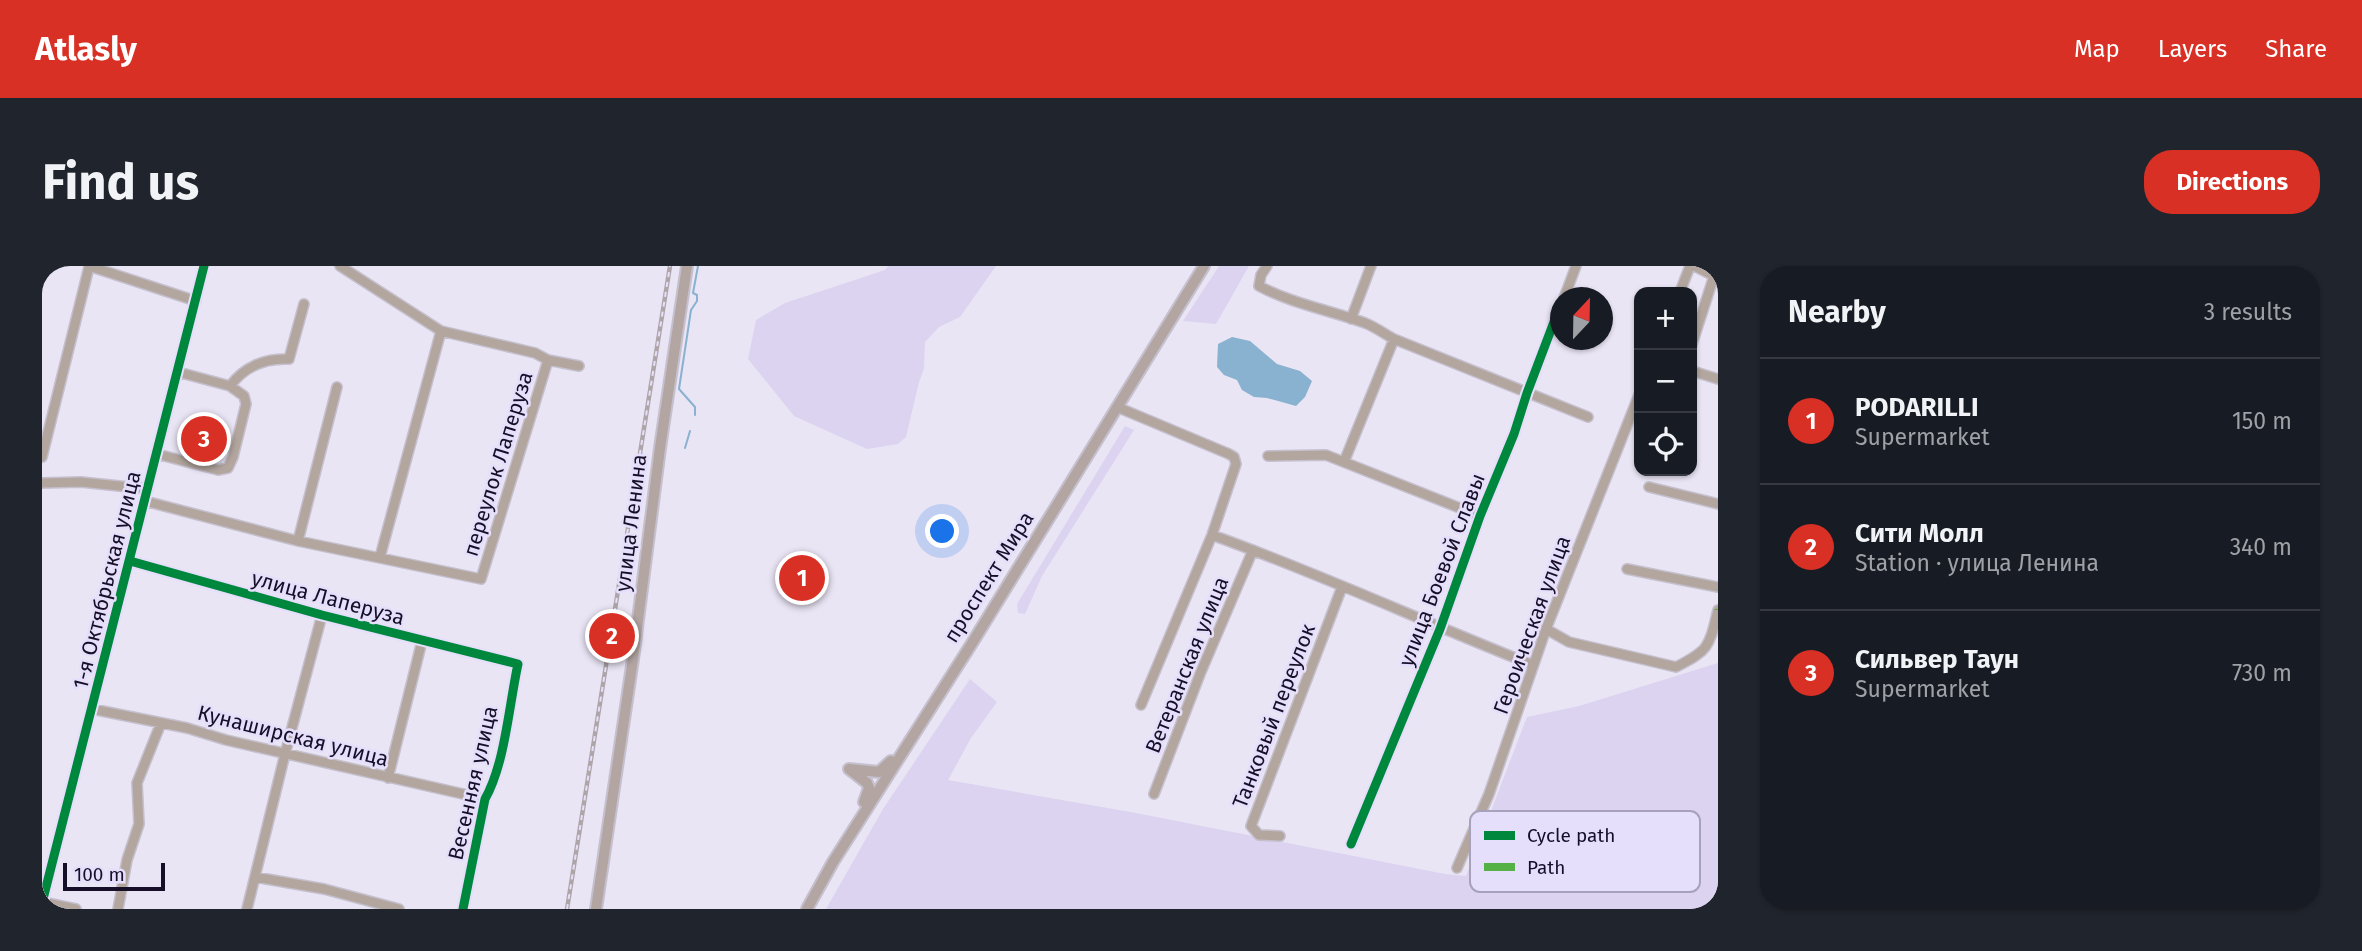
<!DOCTYPE html>
<html lang="en">
<head>
<meta charset="utf-8">
<style>
	:root { --surface:#171b24; --page:#20242c; --text:#f1f3f6; --muted:#9ea1a6; --line:#363941; --accent:#d93025 }
	body { margin:0; font-family:"Fira Sans",sans-serif; background:var(--page); color:var(--text) }
	.controls { position:absolute; right:21px; top:21px; display:grid; overflow:hidden; border-radius:14px; box-shadow:0 2px 5px #0004 }
	.controls button { width:63px; height:63px; display:grid; place-items:center; padding:0; border:0; border-bottom:2px solid var(--line); background:var(--surface); color:var(--text); font:35px sans-serif }
	.compass { position:absolute; left:1508px; top:21px; width:63px; height:63px; border-radius:50%; background:var(--surface); box-shadow:0 2px 5px #0004; rotate:22deg }
	.scale { position:absolute; left:21px; bottom:18px; width:102px; box-sizing:border-box; padding-left:7px; border:4px solid #170f28; border-top:0; font-size:19px; line-height:24px; white-space:nowrap; color:#170f28; -webkit-text-stroke:5px #e6dffb; paint-order:stroke }
	.you { position:absolute; left:901px; top:266px; width:24px; height:24px; margin:-18px; border:5px solid #fff; border-radius:50%; background:#1a73e8; box-shadow:0 0 0 10px #1a73e833 }
	.badge { display:grid; place-items:center; width:46px; height:46px; border-radius:50%; background:var(--accent); color:#fff; font-size:23px; font-weight:700 }
	.pin { position:absolute; translate:-50% -50%; border:4px solid #fff; box-shadow:0 2px 7px #0006 }
	.list { margin:0; padding:0; list-style:none }
	h2 { display:flex; justify-content:space-between; align-items:center; height:91px; margin:0; padding:0 28px; font-size:30px }
	h2 small { font-size:23px; font-weight:400; color:var(--muted) }
	.list li { display:grid; grid-template-columns:46px 1fr auto; gap:21px; align-items:center; box-sizing:border-box; height:126px; padding:0 28px; border-top:2px solid var(--line) }
	.list b { display:block; font-size:26px; white-space:nowrap }
	.list p { margin:0; font-size:23px; white-space:nowrap; color:var(--muted) }
	.list em { font-size:23px; font-style:normal; color:var(--muted) }
	.icon { flex:none; width:38px; height:38px; fill:none; stroke:currentColor; stroke-width:2; stroke-linecap:round; stroke-linejoin:round }
	.map { position:relative; flex:none; width:1676px; height:643px; overflow:hidden; border-radius:28px }
	header { display:flex; align-items:center; gap:42px; box-sizing:border-box; height:98px; padding:0 35px; background:var(--accent); color:#fff }
	header strong { font-size:33px }
	nav { display:flex; gap:38px; margin-inline-start:auto; font-size:24px }
	.intro { display:flex; align-items:center; justify-content:space-between; box-sizing:border-box; height:168px; padding:0 42px }
	h1 { margin:0; font-size:49px }
	.button { padding:18px 32px; border-radius:28px; background:var(--accent); color:#fff; font-size:24px; font-weight:700 }
	main { display:flex; gap:42px; padding:0 42px }
	aside { flex:1; background:var(--surface); border-radius:28px; box-shadow:0 2px 5px #0004 }
	.map>svg:first-child { display:block }
	.green { fill:#dbd3f0 }
	.water { fill:#89b1d0 }
	.lines { fill:none; stroke-linecap:round; stroke-linejoin:round }
	.stream { stroke:#89b1d0; stroke-width:2 }
	.minor-casing { stroke:#c5c0ce; stroke-width:12 }
	.major-casing { stroke:#c5c0ce; stroke-width:14 }
	.minor { stroke:#b3a69f; stroke-width:9 }
	.major { stroke:#b3a5a2; stroke-width:10 }
	.rail-casing { stroke:#aea5a9; stroke-width:4.5 }
	.rail { stroke:#e6dffb; stroke-width:2; stroke-dasharray:5; stroke-linecap:butt }
	.quiet { stroke:#55b045; stroke-width:7; stroke-dasharray:14 7; stroke-linecap:butt }
	.cycleway-casing { stroke:#e6dffb; stroke-width:13 }
	.cycleway { stroke:#00873e; stroke-width:9 }
	.labels { text-anchor:middle; stroke-width:5; stroke-linejoin:round; paint-order:stroke }
	.street-label { font-size:21px; fill:#170f28; stroke:#e6dffb }
	.key { fill:#e6dffb; stroke:#a8a1bc; stroke-width:2 }
	.key-label { font-size:19px; fill:#170f28 }
</style>
</head>
<body>
<header>
<strong>Atlasly</strong>
<nav><a>Map</a><a>Layers</a><a>Share</a></nav>
</header>
<div class="intro"><h1>Find us</h1><a class="button">Directions</a></div>
<main>
<div class="map">
<svg width="1676" height="643" viewBox="0 0 1676 643">
	<rect width="100%" height="100%" fill="#eae5f5"/>
	<path class="green" d="M846,0H954L918,51L897,61L883,76L882,103L877,116L864,171L856,178L825,183L752,150L706,93L714,54L743,37L843,4Z
		M1177,0H1207L1174,58L1141,55Z
		M1083,160L1092,164L1000,310L983,348L976,347L975,338Z
		M1676,397V643H784L841,543L928,413L955,436L929,472L906,514L1094,547L1403,608L1424,610L1485,451L1537,440Z"/>
	<path class="water" d="M1190,71L1208,75L1235,98L1258,105L1270,115L1263,131L1254,140L1225,132L1212,131L1200,124L1195,114L1182,109L1175,101L1176,78Z"/>
	<g class="lines">
		<path class="stream" d="M653,149V141L637,123L649,44L655,35V29L651,27L656,0
			M643,182L648,165"/>
		<g class="minor-casing">
			<path id="minor" d="M47,0L154,35
				M298,0L399,65L493,87L506,94L537,100
				M1225,0L1219,9L1217,20C1251,38 1287,44 1323,57C1333,61 1343,68 1352,73L1546,151
				M1638,26L1648,0
				M1522,32L1534,0
				M1309,53L1329,0
				M1650,78L1672,10L1652,0
				M1650,105L1676,113
				M188,120C202,101 223,92 247,93L262,38
				M1075,141L1187,188L1192,191L1194,198L1170,269L1099,439
				M115,188L176,204L186,202L191,191L204,138L202,130L188,120L136,106
				M1226,190L1284,189L1438,250
				M0,191L47,1
				M1302,196L1352,73
				M0,217L39,216L106,223
				M1607,221L1676,238
				M103,235L256,275L439,313L506,94
				M1170,269C1279,308 1384,357 1491,399
				M256,275L295,121
				M338,291L399,65
				M88,295L280,349L476,398C467,439 463,498 443,533L421,643
				M1585,303L1676,321
				M1504,363L1527,376L1634,401C1668,384 1667,380 1676,344
				M50,443L145,462L184,474L443,533
				M346,512L380,375
				M1112,528L1158,408L1211,284
				M1238,570L1217,569L1209,560L1300,321
				M1309,578L1398,363L1438,250L1472,168L1485,127L1518,40
				M1415,602L1447,528L1504,363L1597,129
				M213,611L282,623L357,643
				M0,636L34,643
				M0,637L162,0
				M76,643L85,594L97,558L95,517L119,457
				M205,643L243,488L280,349"/>
		</g>
		<g class="major-casing">
			<path id="major" d="M807,503L837,506L849,495
				M807,503L825,517L827,522L822,536
				M554,643L591,393L618,182L645,0
				M765,643L791,596L932,374L1162,0"/>
		</g>
		<use href="#minor" class="minor"/>
		<use href="#major" class="major"/>
		<g class="rail-casing">
			<path id="rail" d="M525,643L628,0"/>
		</g>
		<use href="#rail" class="rail"/>
		<path class="quiet" d="M1676,344V343"/>
		<g class="cycleway-casing">
			<path id="cycleway" d="M88,295L280,349L476,398C467,439 463,498 443,533L421,643
				M1309,578L1398,363L1438,250L1472,168L1485,127L1518,40
				M0,637L162,0"/>
		</g>
		<use href="#cycleway" class="cycleway"/>
	</g>
	<g class="labels">
		<g class="street-label">
			<text transform="translate(456 198) rotate(-73)" y="7">переулок Лаперуза</text>
			<text transform="translate(589 257) rotate(-83)" y="7">улица Ленина</text>
			<text transform="translate(1400 304) rotate(-69)" y="7">улица Боевой Славы</text>
			<text transform="translate(947 311) rotate(-58)" y="7">проспект Мира</text>
			<text transform="translate(65 314) rotate(-76)" y="7">1-я Октябрьская улица</text>
			<text transform="translate(286 332) rotate(15)" y="7">улица Лаперуза</text>
			<text transform="translate(1490 359) rotate(-70)" y="7">Героическая улица</text>
			<text transform="translate(1145 399) rotate(-68)" y="7">Ветеранская улица</text>
			<text transform="translate(1232 450) rotate(-69)" y="7">Танковый переулок</text>
			<text transform="translate(251 470) rotate(14)" y="7">Кунаширская улица</text>
			<text transform="translate(431 517) rotate(-77)" y="7">Весенняя улица</text>
		</g>
	</g>
	<rect x="1428" y="545" width="230" height="81" rx="10" class="key"/>
	<rect x="1442" y="565" width="31" height="9" fill="#00873e"/>
	<rect x="1442" y="597" width="31" height="8" fill="#55b045"/>
	<g class="key-label">
		<text x="1485" y="576">Cycle path</text>
		<text x="1485" y="608">Path</text>
	</g>
</svg>
<div class="controls">
<button>+</button>
<button>−</button>
<button><svg class="icon" aria-label="locate" viewBox="0 0 24 24"><circle cx="12" cy="12" r="6"/><path d="M12 2v4M12 18v4M2 12h4M18 12h4"/></svg></button>
</div>
<svg class="compass" viewBox="-18 -18 36 36"><path d="M0-13l5 13h-10z" fill="#e53935"/><path d="M0 13l5-13h-10z" fill="#9ea1a6"/></svg>
<div class="scale">100 m</div>
<div class="you"></div>
<div class="pin badge" style="left:760px;top:312px">1</div>
<div class="pin badge" style="left:570px;top:370px">2</div>
<div class="pin badge" style="left:162px;top:173px">3</div>
</div>
<aside>
<h2>Nearby<small>3 results</small></h2>
<ul class="list">
<li><span class="badge">1</span><div><b>PODARILLI</b><p>Supermarket</p></div><em>150 m</em></li>
<li><span class="badge">2</span><div><b>Сити Молл</b><p>Station · улица Ленина</p></div><em>340 m</em></li>
<li><span class="badge">3</span><div><b>Сильвер Таун</b><p>Supermarket</p></div><em>730 m</em></li>
</ul>
</aside>
</main>
</body>
</html>
